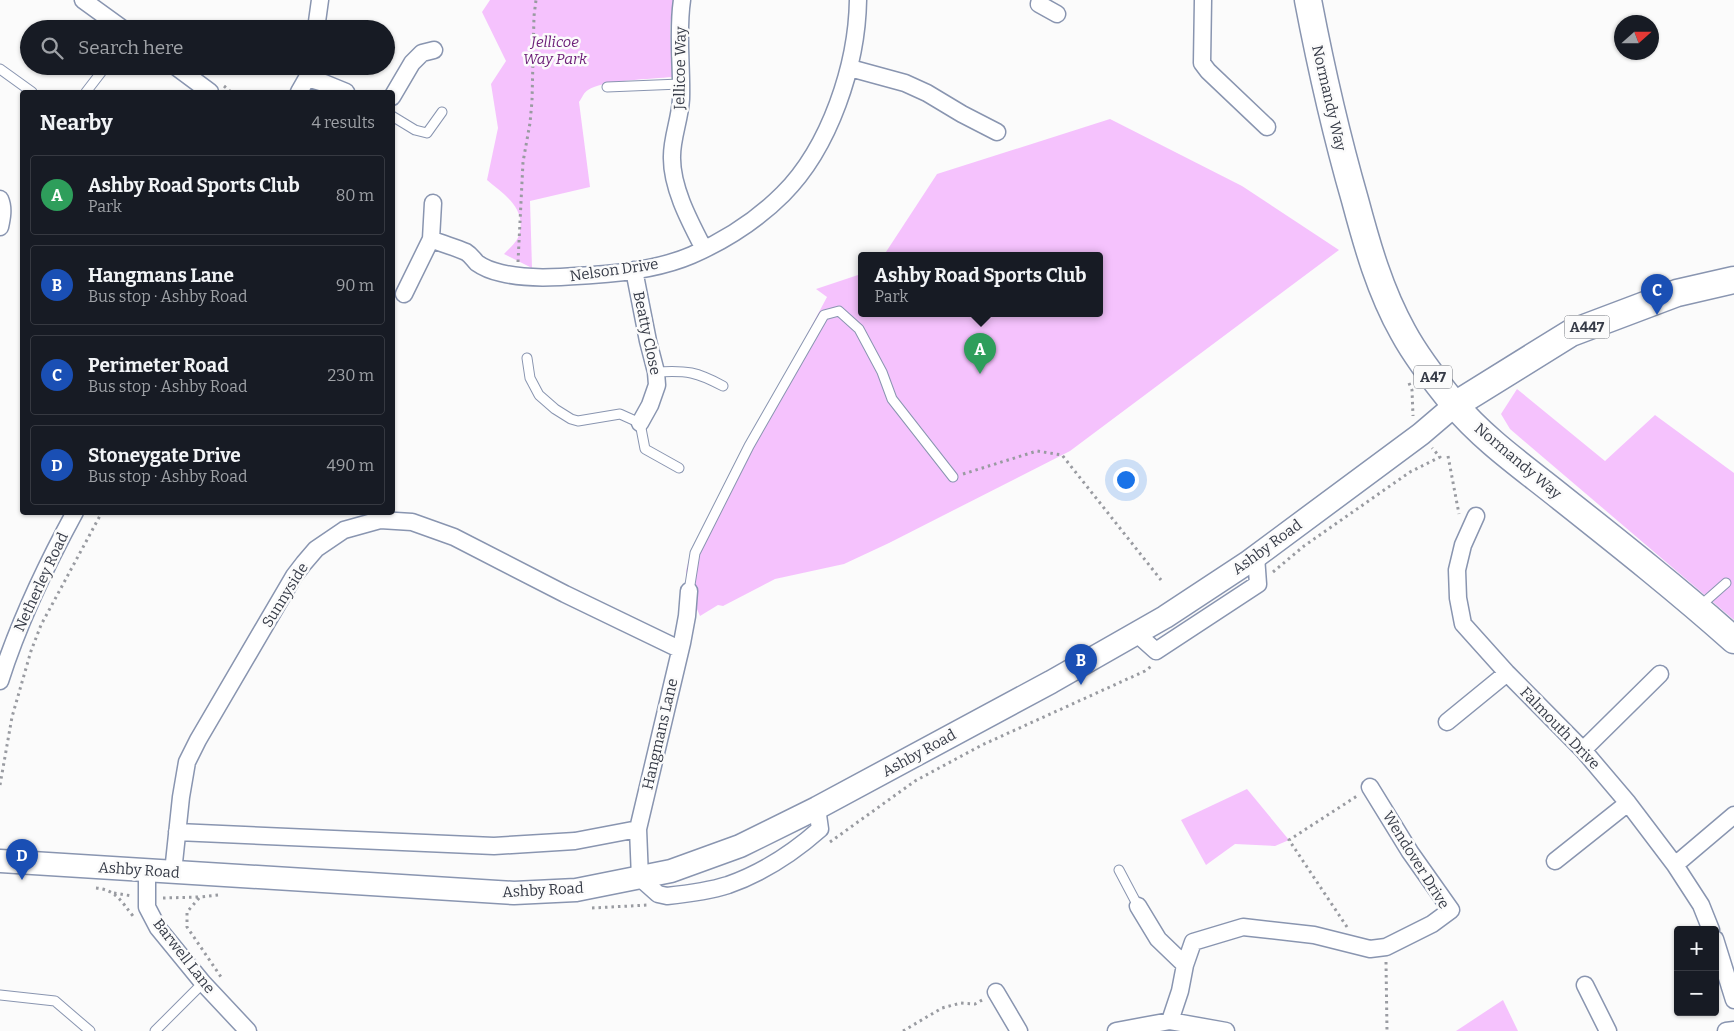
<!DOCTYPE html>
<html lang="en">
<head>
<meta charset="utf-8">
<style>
	:root { --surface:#171b24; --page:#242831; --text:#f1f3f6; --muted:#9ea1a6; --line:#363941; --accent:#d93025 }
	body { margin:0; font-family:Bitter,serif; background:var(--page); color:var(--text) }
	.controls { position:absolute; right:15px; bottom:15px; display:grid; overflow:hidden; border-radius:5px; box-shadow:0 1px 4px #0004 }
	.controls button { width:45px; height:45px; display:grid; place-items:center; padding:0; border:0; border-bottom:1px solid var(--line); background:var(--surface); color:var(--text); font:25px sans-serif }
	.compass { position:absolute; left:1614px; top:15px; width:45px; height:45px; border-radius:50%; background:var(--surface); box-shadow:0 1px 4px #0004; rotate:69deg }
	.you { position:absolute; left:1125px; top:479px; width:18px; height:18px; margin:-12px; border:4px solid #fff; border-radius:50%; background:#1a73e8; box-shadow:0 0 0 8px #1a73e833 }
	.badge { display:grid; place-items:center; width:32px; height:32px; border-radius:50%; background:var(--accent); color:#fff; font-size:16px; font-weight:700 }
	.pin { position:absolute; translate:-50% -41px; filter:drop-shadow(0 1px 2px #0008) }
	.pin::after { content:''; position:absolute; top:26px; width:18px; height:15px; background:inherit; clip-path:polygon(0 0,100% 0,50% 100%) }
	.popup { position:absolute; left:858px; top:252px; width:245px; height:65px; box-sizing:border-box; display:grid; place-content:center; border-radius:5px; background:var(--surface); filter:drop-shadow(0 1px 4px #0005); font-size:16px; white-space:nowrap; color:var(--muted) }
	.popup b { font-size:19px; color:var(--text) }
	.popup::after { content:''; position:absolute; left:50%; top:100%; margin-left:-10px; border:10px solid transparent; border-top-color:var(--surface) }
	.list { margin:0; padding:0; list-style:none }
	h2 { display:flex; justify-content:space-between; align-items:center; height:65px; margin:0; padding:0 20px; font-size:21px }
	h2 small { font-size:16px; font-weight:400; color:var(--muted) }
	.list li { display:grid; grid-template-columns:32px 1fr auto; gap:15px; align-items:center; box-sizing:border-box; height:80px; margin:0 10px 10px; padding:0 10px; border:1px solid var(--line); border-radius:5px }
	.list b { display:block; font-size:19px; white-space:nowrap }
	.list p { margin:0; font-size:16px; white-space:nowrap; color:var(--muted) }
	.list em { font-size:16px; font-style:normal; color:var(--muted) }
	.icon { flex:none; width:28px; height:28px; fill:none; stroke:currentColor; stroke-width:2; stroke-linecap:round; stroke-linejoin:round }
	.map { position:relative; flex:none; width:1734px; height:1031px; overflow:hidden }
	.search { position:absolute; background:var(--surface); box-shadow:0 1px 4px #0004; left:20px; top:20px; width:375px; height:55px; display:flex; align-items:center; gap:12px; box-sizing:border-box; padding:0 18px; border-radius:28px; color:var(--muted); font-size:19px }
	.panel { position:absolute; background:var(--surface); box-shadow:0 1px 4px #0004; left:20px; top:90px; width:375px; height:425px; border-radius:5px }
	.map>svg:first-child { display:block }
	.green { fill:#f5c2fd }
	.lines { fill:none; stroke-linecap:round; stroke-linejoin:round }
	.lane-casing { stroke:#8995b0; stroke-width:11 }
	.street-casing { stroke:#8995b0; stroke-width:19 }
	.secondary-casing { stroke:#8995b0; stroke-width:25 }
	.primary-casing { stroke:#8995b0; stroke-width:29 }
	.path { stroke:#999ba1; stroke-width:3; stroke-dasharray:2.5 4; stroke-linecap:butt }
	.lane { stroke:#fff; stroke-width:9 }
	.street { stroke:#fff; stroke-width:16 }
	.secondary { stroke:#fff; stroke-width:22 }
	.primary { stroke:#fff; stroke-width:26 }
	.labels { text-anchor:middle; stroke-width:5; stroke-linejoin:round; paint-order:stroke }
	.shield { fill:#fbfbfb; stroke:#71757d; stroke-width:1 }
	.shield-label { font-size:14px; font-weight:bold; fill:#363b47 }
	.park-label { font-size:15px; font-style:italic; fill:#6e2079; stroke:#fbfbfb }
	.street-label { font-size:15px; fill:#363b47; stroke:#fbfbfb }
</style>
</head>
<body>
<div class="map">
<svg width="1734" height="1031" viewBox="0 0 1734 1031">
	<rect width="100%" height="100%" fill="#fbfbfb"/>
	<path class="green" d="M490,0H673L670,27L672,77C653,79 602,80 588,90C584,92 582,98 579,102L590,187L530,201L532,268L504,254C509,249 517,242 519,235C527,209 505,195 487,180L498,128L491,84L506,61L482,12Z
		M1110,119L1242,186L1339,250L1070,451L889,543L844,564L775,579L723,606L718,605L700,616L689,591L686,571L691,551L827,297L816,289L861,274V313H1099V255H884L937,174Z
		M1517,389L1605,461L1655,415L1734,473V620L1510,429L1501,414Z
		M1247,789L1289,840L1275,846L1235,844L1206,865L1181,820Z
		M1503,1000L1518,1031H1456Z"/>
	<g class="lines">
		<g class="lane-casing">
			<path id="lane" d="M0,69L32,92
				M607,87L680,84
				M86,92L106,66
				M392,116L415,130L427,133L442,112
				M527,358L530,378L539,395L555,409L571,419L578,421L620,414L640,423L645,449L679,468
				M656,372C687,370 697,372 723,386
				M689,591L695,553L749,446L824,315L839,311L859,329L882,372L892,399L953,477
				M1700,606L1726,583
				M1119,870L1138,906
				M0,995L55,1001L90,1031
				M155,1031L203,983"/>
		</g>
		<g class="street-casing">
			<path id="street" d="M83,0L123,29
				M682,0C677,33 682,66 681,99C680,119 672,137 672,156C671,187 690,222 704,249
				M1040,0L1039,4L1057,14
				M1203,0L1202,63L1208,71L1267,127
				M316,29L320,0
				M175,66L210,92
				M850,68L905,83L927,93L962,114L997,132
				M307,78L324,83L346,92
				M299,92L307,78L309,66
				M392,97L412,63L422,53L434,50
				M0,199C4,208 2,218 0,227
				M431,239C442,244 455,247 466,252C471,255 473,259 477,263C484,268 492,271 501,273C530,280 562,277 592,275C625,273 662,268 692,255C726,240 757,220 783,194C830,147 857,65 858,0
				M634,270L648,341L656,372L657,385L650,405L640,423
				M404,294L431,239L433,203
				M1476,516L1463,545L1457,570L1458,598L1463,624L1507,673L1583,750L1628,803L1675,865L1701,905L1711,930
				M689,591L687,616L682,643L638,829L640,878L658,894L667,896C686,894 709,891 728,885C762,873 793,853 820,829L817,808
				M1137,634L1156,651L1258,584L1256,556
				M0,681C19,622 45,567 75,512
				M1447,722L1507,673
				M1583,750L1660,674
				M177,832L494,846L575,841L638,829
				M1555,861L1628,803
				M1675,865L1734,815
				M147,871V907L158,928L203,983L248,1031
				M173,872L181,797L187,762L198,740L294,576L304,563L316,549L344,530L380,520L412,522L454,537L565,594L679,649
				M1138,906L1158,939L1185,965L1180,991L1170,1021
				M1715,939L1734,1000
				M1185,965L1193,942L1243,927L1314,935L1370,949L1386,947L1432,924L1451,910L1410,852L1370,787
				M1585,985L1608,1031
				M996,992L1019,1031
				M1116,1031L1170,1021L1226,1031
				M1726,1031L1734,1030"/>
		</g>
		<g class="secondary-casing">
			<path id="secondary" d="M0,861L514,893L576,890L671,871L740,846L817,808L1051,682L1165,617L1247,563L1421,434L1455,405"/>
		</g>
		<g class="primary-casing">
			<path id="primary" d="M1308,0C1321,68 1336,134 1355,200C1367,245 1380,291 1403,332C1417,358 1436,382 1454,404C1485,441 1526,469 1563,499C1621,545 1679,591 1734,640
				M1455,405L1571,333L1677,293L1734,280"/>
		</g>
		<path class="path" d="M137,22L147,29
			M224,86L231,92
			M518,262L523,162L530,123L532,101L534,16L536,0
			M1409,383L1412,390L1413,416
			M1448,456L1459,514
			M963,474L1037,451L1062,455L1161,580
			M1273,572L1304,546L1410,472L1440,457L1432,448
			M0,785L12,717L31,651L41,625L102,512
			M830,842L915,781L954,760L982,745L1145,671L1153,665
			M96,888C116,890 121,901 133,916
			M114,893L132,896
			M218,895L200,897L187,912V927L221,977
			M163,898L199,897
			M592,908L648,905
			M1347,927L1289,840L1357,796
			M1386,962L1387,1031
			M903,1031L942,1008L961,1003L975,1004L984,999"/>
		<use href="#lane" class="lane"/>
		<use href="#street" class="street"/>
		<use href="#secondary" class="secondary"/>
		<use href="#primary" class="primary"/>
	</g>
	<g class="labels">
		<g class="shield">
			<rect x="1564.5" y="315.5" width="45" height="23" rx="4"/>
			<rect x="1414" y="365.5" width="38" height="23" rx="4"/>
		</g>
		<g class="shield-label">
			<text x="1587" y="332">A447</text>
			<text x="1433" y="382">A47</text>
		</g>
		<g class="park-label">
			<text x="555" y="47">Jellicoe<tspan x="555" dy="17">Way Park</tspan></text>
		</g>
		<g class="street-label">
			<text transform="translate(680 68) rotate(-89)" y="5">Jellicoe Way</text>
			<text transform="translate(1329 98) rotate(77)" y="5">Normandy Way</text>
			<text transform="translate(614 270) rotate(-8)" y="5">Nelson Drive</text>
			<text transform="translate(647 333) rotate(78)" y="5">Beatty Close</text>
			<text transform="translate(1518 461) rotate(40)" y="5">Normandy Way</text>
			<text transform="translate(1267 547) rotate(-36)" y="5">Ashby Road</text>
			<text transform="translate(41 582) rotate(-65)" y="5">Netherley Road</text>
			<text transform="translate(285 595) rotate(-58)" y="5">Sunnyside</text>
			<text transform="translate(1560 728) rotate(46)" y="5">Falmouth Drive</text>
			<text transform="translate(660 734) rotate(-77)" y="5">Hangmans Lane</text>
			<text transform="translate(919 753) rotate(-29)" y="5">Ashby Road</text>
			<text transform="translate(1416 860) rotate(58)" y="5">Wendover Drive</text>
			<text transform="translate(139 870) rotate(4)" y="5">Ashby Road</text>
			<text transform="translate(543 890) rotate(-3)" y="5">Ashby Road</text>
			<text transform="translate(184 956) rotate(52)" y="5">Barwell Lane</text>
		</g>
	</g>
</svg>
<div class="controls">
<button>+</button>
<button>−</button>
</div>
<svg class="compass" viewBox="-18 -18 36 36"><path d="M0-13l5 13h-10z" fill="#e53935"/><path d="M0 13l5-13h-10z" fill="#9ea1a6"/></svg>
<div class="you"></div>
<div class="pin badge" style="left:980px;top:374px;background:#2e9e5b">A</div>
<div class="popup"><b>Ashby Road Sports Club</b>Park</div>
<div class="pin badge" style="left:1081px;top:685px;background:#1a4fb4">B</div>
<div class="pin badge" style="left:1657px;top:315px;background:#1a4fb4">C</div>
<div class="pin badge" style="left:22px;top:880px;background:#1a4fb4">D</div>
<div class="search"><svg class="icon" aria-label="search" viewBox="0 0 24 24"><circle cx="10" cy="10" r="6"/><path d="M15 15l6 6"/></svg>Search here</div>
<section class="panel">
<h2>Nearby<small>4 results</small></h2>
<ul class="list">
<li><span class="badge" style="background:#2e9e5b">A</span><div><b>Ashby Road Sports Club</b><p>Park</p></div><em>80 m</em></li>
<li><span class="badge" style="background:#1a4fb4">B</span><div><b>Hangmans Lane</b><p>Bus stop · Ashby Road</p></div><em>90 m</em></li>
<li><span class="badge" style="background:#1a4fb4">C</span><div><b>Perimeter Road</b><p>Bus stop · Ashby Road</p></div><em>230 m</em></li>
<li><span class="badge" style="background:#1a4fb4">D</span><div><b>Stoneygate Drive</b><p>Bus stop · Ashby Road</p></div><em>490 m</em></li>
</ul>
</section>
</div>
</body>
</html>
